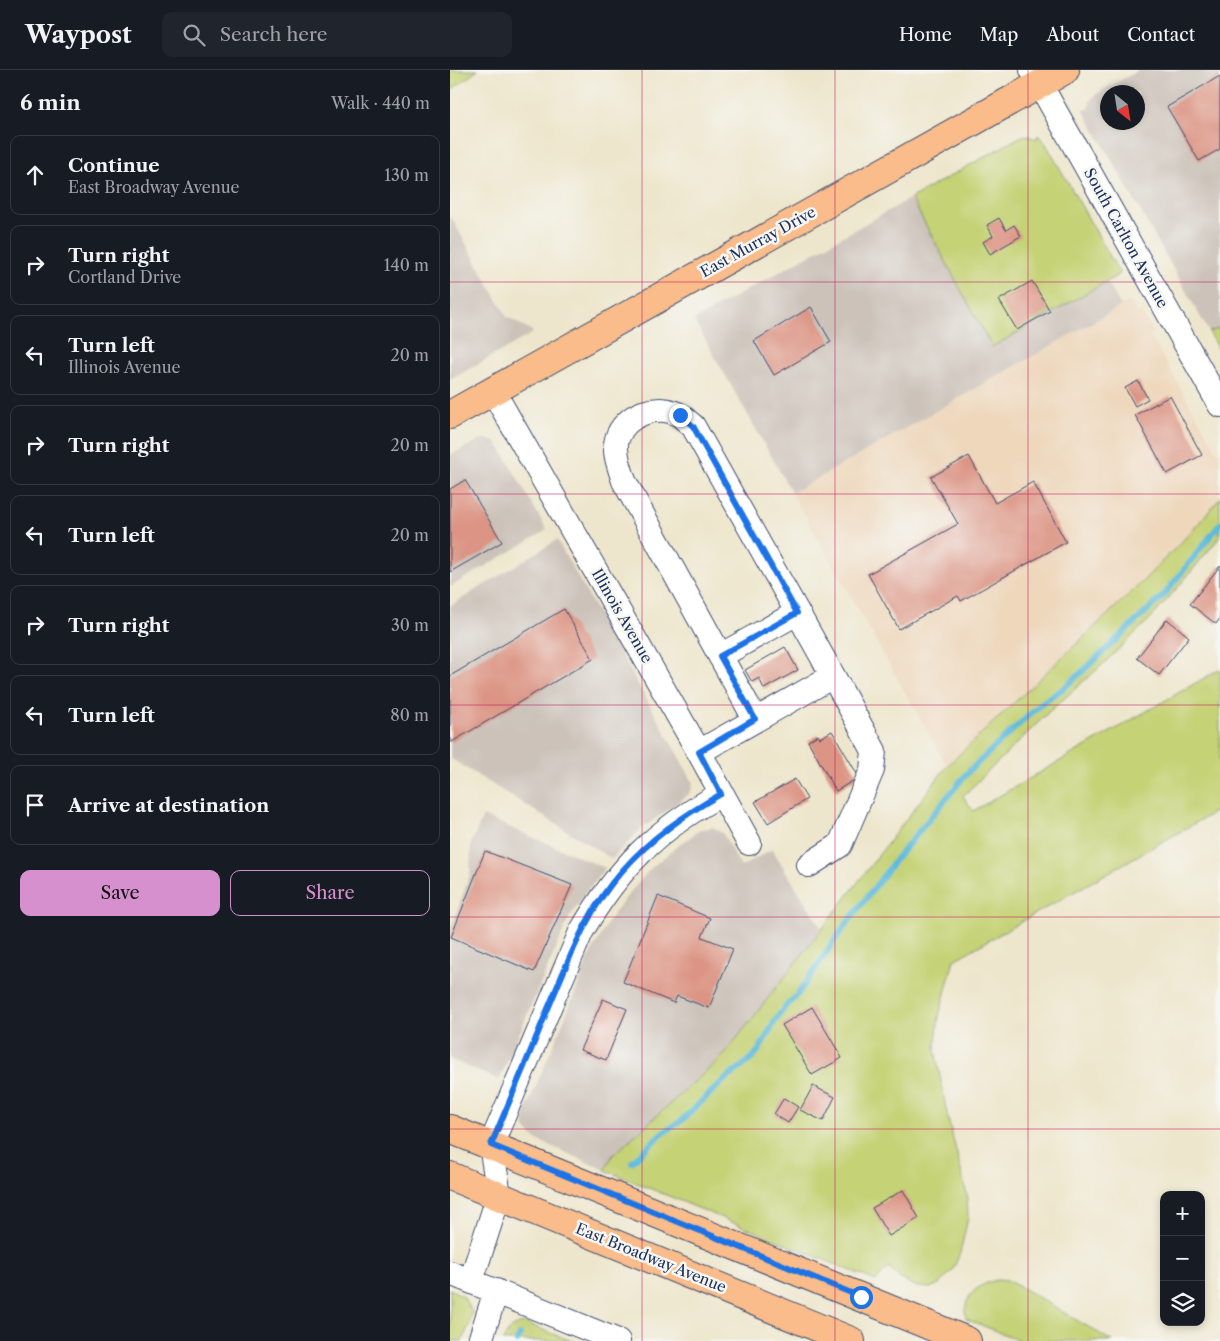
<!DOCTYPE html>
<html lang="en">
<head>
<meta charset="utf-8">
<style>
	:root { --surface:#171b24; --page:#20242c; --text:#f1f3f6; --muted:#9ea1a6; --line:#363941; --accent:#d690ce }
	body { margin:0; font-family:"Libre Caslon Text",serif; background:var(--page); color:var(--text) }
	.controls { position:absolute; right:15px; bottom:15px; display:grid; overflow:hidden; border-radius:10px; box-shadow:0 2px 8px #0003 }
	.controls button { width:45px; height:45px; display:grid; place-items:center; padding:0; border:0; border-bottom:1px solid var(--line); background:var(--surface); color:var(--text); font:25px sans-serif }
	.compass { position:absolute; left:650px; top:15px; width:45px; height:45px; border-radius:50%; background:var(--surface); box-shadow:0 2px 8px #0003; rotate:150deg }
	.stop { position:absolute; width:15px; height:15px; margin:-11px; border:4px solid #1a73e8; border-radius:50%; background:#fff }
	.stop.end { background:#1a73e8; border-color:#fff; box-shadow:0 1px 5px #0008 }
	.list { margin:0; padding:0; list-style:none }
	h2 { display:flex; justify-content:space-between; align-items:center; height:65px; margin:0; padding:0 20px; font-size:21px }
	h2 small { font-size:16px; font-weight:400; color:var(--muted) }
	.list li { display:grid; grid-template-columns:32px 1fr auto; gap:15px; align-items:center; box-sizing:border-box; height:80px; margin:0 10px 10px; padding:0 10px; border:1px solid var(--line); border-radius:10px }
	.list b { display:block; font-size:19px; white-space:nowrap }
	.list p { margin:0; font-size:16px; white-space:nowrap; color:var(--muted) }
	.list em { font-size:16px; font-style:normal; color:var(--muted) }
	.actions { display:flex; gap:10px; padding:15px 20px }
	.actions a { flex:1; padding:11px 0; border:1px solid var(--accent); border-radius:10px; text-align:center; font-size:18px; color:var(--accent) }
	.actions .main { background:var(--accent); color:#111 }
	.icon { flex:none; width:28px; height:28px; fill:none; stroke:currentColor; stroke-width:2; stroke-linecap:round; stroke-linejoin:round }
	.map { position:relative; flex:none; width:770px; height:1271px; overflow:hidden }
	header { display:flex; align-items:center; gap:30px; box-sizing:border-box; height:70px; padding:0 25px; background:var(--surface); border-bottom:1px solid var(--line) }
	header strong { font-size:24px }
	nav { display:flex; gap:28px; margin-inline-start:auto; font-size:18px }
	.search { width:350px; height:45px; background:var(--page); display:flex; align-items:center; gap:12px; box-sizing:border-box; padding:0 18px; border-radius:10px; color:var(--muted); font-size:19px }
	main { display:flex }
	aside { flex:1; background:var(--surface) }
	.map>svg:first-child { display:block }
	.built { fill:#eed7bb }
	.industrial { fill:#ccc2b9; fill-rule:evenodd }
	.green { fill:#c5d274; stroke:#708069 }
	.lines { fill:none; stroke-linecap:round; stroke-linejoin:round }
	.stream { stroke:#5cbadb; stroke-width:6 }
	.building { fill:#dc9484 }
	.minor-casing { stroke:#3b4a6e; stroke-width:26 }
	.major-casing { stroke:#3b4a6e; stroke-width:30 }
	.highway-casing { stroke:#3b4a6e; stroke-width:30 }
	.minor { stroke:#fff; stroke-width:24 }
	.major { stroke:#f9bc8a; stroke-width:28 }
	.highway { stroke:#f9bc8a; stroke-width:28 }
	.route { stroke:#1a73e8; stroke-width:6 }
	.grid { fill:none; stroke:#c2185b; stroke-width:1; stroke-opacity:0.55 }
	.labels { text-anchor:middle; stroke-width:5; stroke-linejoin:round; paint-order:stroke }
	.street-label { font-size:15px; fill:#1b2f5e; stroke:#f6f6f2 }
</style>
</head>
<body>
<header>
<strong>Waypost</strong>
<div class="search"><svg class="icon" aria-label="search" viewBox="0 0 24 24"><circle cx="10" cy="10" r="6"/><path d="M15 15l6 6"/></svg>Search here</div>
<nav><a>Home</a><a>Map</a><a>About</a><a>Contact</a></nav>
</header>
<main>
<aside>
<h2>6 min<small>Walk · 440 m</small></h2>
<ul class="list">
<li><svg class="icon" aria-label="ahead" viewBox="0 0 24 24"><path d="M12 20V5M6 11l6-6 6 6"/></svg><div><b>Continue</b><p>East Broadway Avenue</p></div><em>130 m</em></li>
<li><svg class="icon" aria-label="right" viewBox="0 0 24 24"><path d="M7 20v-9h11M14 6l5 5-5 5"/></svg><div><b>Turn right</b><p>Cortland Drive</p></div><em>140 m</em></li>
<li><svg class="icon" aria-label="left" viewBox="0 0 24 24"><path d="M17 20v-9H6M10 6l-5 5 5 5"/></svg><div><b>Turn left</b><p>Illinois Avenue</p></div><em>20 m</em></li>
<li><svg class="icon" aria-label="right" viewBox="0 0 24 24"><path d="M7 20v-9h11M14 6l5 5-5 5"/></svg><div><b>Turn right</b></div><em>20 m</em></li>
<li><svg class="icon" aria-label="left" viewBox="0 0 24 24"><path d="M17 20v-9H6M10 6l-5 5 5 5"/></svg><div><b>Turn left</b></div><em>20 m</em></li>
<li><svg class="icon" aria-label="right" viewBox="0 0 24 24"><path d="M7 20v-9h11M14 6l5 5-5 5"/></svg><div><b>Turn right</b></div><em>30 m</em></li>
<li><svg class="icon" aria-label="left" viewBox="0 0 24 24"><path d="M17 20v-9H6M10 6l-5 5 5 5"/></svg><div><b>Turn left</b></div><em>80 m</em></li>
<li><svg class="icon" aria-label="arrive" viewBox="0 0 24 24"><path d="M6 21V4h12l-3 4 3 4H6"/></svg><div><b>Arrive at destination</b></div></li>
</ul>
<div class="actions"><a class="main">Save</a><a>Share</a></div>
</aside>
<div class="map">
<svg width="770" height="1271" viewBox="0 0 770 1271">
	<rect width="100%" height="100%" fill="#f6f6f2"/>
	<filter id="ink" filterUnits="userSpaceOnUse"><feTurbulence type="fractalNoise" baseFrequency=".02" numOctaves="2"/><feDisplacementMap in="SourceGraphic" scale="10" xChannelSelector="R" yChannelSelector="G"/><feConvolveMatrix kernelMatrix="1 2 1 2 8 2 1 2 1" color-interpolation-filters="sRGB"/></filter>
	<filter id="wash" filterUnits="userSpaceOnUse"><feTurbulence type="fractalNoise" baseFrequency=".0096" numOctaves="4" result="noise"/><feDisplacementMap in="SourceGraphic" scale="20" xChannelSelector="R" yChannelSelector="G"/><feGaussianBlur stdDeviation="1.12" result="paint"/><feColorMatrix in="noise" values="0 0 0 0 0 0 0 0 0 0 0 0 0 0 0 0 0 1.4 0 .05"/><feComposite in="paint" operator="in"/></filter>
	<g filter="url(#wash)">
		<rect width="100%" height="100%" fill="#eee6cc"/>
		<path class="built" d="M680,231L687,243L691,241L704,263L700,265L768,383L770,382V428L743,460L690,514L497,696L342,423Z"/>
		<path class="industrial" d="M689,0H770V258L759,262L634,41V39H639L640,31L646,24ZM658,22H688V52H658Z
			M461,128L542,277L657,212L671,236L342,423L244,250Z
			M0,145L57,247L81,260L83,263L0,310Z
			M34,368L45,372L51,379L97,460L0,517V385Z
			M107,470L243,712L242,719L238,725L191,759L162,789L0,688V536Z
			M33,746L155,798L136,822L119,848L49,1010L0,989V861L20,804L21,774Z
			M263,757L273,764L291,797L322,779L372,859L273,986L162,1086L155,1100L85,1069L75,1058L74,1046L76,1039L115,948L139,887L160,849L177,826L201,798L225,778L250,760Z"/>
		<path class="green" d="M0,0H28L0,21Z
			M576,65L586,69L588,65L596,74L670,204L542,277L461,128L570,67Z
			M770,258V281L759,262Z
			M770,428V467L729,516L703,546L651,596L601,640L513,726L523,741L770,599V739L504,890L489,946L485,979L497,1044L517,1125L518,1148L510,1183L503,1200L489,1214L480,1218L467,1217L449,1208L439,1198L426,1211L155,1100L162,1086L273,986L372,859L497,696L690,514L743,460Z
			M547,1210L558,1211L576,1220L662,1271H571L516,1249C511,1227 528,1214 547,1210Z
			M0,1219L13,1226L22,1242L20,1253L12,1271H0Z
			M75,1253L122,1271H53C58,1261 63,1254 75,1253Z"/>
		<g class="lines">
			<path class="stream" d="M182,1092L210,1065L231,1051L273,1011L299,991L309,980L325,951L335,937L348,924L389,864L446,789L519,701L593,632L614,618L635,599L714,525L770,454
				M67,1271L70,1265"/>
		</g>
		<g id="blocks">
			<path class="building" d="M770,6V79L749,91L717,37Z
				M549,148L556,160L564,155L571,166L540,184L533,172L543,166L537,155Z
				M582,211L600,241L567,260L549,230Z
				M361,237L381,272L324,305L304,271Z
				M688,311L698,329L685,336L675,318Z
				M720,326L752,385L717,404L685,345Z
				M519,386L545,433L583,412L616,472L511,531L508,526L449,559L418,504L508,454L481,407Z
				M15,410L52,472L0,502V419Z
				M770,496V548L766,554L740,534Z
				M114,539L143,589L0,673V606Z
				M717,549L739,567L709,605L687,588Z
				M335,577L348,600L314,619L309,608L302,612L295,600Z
				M382,661L409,707L386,721L358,671L368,665L370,668Z
				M345,709L357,729L318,753L305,732Z
				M35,781L122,815L84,902L1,867Z
				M208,826L260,848L252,867L283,879L259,938L227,926L224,933L173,912Z
				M153,929L177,939L156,990L130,980Z
				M362,937L392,988L362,1005L332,955Z
				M363,1016L385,1027L373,1051L350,1040Z
				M334,1028L348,1037L338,1053L324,1044Z
				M453,1120L469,1148L439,1166L422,1138Z"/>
		</g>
	</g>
	<g filter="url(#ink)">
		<use href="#blocks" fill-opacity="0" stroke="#3b4a6e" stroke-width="1"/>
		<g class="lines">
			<g class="minor-casing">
				<path id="minor" d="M582,0L770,335
					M43,321L249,682L299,773
					M270,586L347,543
					M249,682L383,606L243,356C239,353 235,349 231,346C209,332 174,344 167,369C163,382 170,398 174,411L305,649
					M359,795L390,775L422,700L424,681L383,606
					M0,1203L168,1271
					M21,1211L49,1125L41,1075L131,862C168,798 206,760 271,724
					M30,1271L46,1221"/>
			</g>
			<g class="major-casing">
				<path id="major" d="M0,1059L517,1271
					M0,1106L401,1271"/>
			</g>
			<g class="highway-casing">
				<path id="highway" d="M0,345L615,0"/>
			</g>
			<use href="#minor" class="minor"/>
			<use href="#major" class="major"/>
			<use href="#highway" class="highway"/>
		</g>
	</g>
	<g class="lines" filter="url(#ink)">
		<path class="route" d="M230,345L243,356L347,543L270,586L305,649L249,682L271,724C234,745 201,768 172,801C136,841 118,892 97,941C79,986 60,1030 41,1075L411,1227"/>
	</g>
	<path class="grid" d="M192,0V1271M385,0V1271M578,0V1271M0,212H770M0,424H770M0,635H770M0,847H770M0,1059H770"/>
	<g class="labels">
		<g class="street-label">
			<text transform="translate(676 168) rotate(61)" y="5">South Carlton Avenue</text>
			<text transform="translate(308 172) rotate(-29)" y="5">East Murray Drive</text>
			<text transform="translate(172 546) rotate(60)" y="5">Illinois Avenue</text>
			<text transform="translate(201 1188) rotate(22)" y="5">East Broadway Avenue</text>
		</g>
	</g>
</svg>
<div class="controls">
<button>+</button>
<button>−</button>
<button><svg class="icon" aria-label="layers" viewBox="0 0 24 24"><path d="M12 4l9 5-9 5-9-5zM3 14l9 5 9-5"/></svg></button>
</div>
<svg class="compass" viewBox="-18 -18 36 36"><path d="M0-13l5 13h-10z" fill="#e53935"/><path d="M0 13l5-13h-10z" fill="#9ea1a6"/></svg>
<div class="stop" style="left:411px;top:1227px"></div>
<div class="stop end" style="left:230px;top:345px"></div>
</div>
</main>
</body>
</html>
